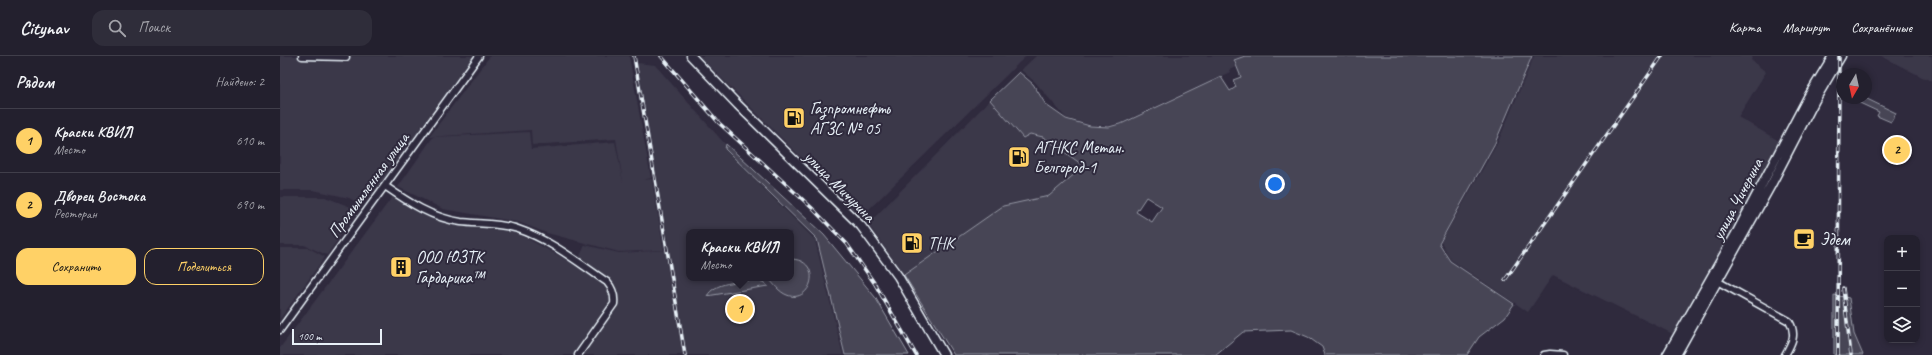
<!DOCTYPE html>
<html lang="ru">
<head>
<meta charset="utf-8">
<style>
	:root { --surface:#23202e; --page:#2f2d3a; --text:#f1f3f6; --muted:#a3a3aa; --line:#403e4a; --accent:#ffd166 }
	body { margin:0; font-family:Caveat,sans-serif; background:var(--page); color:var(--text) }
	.controls { position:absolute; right:12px; bottom:12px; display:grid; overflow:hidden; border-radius:8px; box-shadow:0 2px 6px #0003 }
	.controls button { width:36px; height:36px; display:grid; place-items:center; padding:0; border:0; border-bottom:1px solid var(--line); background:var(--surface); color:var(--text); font:20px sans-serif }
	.compass { position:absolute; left:1556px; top:12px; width:36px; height:36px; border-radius:50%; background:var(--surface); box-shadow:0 2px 6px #0003; rotate:189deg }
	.scale { position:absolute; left:12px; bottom:10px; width:90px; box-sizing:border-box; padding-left:4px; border:2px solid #e8f1f8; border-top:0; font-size:11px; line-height:14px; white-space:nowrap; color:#e8f1f8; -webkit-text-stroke:3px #2f2a3d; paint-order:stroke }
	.you { position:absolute; left:995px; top:128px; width:14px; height:14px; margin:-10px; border:3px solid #fff; border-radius:50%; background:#1a73e8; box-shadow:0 0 0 6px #1a73e833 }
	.badge { display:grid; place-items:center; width:26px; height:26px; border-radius:50%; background:var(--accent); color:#111; font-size:13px; font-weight:700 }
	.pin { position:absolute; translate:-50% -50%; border:2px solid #fff; box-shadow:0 1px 4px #0006 }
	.popup { position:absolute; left:406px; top:173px; width:108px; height:52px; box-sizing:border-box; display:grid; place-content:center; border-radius:8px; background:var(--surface); filter:drop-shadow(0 1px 3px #0005); font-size:13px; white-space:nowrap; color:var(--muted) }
	.popup b { font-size:15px; color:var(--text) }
	.popup::after { content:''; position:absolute; left:50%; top:100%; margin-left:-8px; border:8px solid transparent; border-top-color:var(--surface) }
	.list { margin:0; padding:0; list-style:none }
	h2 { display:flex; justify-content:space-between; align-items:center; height:52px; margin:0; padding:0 16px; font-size:17px }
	h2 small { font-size:13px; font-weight:400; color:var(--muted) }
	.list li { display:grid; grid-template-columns:26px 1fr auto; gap:12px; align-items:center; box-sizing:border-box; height:64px; padding:0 16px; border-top:1px solid var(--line) }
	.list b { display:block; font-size:15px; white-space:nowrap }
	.list p { margin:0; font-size:13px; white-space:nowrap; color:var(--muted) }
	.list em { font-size:13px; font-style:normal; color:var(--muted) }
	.actions { display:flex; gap:8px; padding:12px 16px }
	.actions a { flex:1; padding:9px 0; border:1px solid var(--accent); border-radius:12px; text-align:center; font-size:14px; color:var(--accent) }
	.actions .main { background:var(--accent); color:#111 }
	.icon { flex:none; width:22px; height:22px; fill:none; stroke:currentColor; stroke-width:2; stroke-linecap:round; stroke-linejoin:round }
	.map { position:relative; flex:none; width:1652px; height:299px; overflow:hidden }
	header { display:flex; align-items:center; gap:24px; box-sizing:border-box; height:56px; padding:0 20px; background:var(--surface); border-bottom:1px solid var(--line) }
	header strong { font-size:19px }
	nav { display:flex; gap:22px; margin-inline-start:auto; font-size:14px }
	.search { width:280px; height:36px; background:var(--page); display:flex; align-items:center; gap:10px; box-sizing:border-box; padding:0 14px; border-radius:12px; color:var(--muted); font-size:15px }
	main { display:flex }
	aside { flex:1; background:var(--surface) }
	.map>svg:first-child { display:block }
	.built { fill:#3b3749; fill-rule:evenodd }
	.green { fill:#464455; stroke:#979aa6; fill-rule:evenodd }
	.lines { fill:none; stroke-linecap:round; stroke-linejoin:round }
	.minor-casing { stroke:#e8f1f8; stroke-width:9 }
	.major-casing { stroke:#e8f1f8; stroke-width:11 }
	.minor { stroke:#2f2a3d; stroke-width:6 }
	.major { stroke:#2f2a3d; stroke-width:8 }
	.rail-casing { stroke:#e8f1f8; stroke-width:3.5 }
	.rail { stroke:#2f2a3d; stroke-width:2; stroke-dasharray:6; stroke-linecap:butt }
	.labels { text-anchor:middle; stroke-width:4; stroke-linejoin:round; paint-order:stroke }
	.poi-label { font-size:17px; fill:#e8f1f8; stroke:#2f2a3d; text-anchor:start }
	.street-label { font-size:17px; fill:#e8f1f8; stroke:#2f2a3d }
</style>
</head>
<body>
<header>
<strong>Citynav</strong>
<div class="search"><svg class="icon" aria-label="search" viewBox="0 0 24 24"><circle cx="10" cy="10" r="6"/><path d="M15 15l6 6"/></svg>Поиск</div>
<nav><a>Карта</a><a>Маршрут</a><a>Сохранённые</a></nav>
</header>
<main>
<aside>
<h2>Рядом<small>Найдено: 2</small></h2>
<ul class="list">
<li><span class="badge">1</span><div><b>Краски КВИЛ</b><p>Место</p></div><em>610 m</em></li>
<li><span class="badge">2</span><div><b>Дворец Востока</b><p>Ресторан</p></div><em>690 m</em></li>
</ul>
<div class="actions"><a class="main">Сохранить</a><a>Поделиться</a></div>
</aside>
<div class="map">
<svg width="1652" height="299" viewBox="0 0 1652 299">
	<rect width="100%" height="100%" fill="#2f2a3d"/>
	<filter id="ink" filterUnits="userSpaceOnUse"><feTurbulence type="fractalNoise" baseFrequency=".025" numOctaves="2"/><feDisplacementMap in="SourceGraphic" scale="8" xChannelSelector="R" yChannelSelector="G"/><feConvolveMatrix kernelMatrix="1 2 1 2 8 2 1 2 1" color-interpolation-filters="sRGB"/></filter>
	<g filter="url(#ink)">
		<path class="built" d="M0,0H193L89,143L80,148L69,142L33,134H0Z
			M210,0H349L371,122L363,124L372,123L384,194L339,196L267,177L238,166L163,153L118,131L153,81L249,76L251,93L335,86L343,126L336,83L252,89L251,74L149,81Z
			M419,0H746L581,161Z
			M756,0H963L953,4L956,11L949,14L950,16L843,66L828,70L810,69L786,62L755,26L741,14Z
			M1254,0H1473L1471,4L1486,16L1458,61L1499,85L1449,181L1393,278L1273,219L1248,256L1171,204L1161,186L1217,88Z
			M1601,0H1652V25L1642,21Z
			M357,7L375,9L445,88V94L535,184L563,299H0V292L113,140L138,156L169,168L227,174L239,178L296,209L305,189L339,197L389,194ZM409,176H511V222H409Z
			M710,44L743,82L750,78L763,81L804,110L769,140L723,150L624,219L588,168Z
			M0,141H45L71,151L75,154L76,158L47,199L24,189H0Z
			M0,192H29L45,201L0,263Z"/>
		<path class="green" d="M965,0H1252L1215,87L1159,188L1170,205L1234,248L1225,261L1199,281L1187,299H1045L1042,291L1028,281L1011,274L963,276L935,299H674L624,219L723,150L769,140L804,110L763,81L750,78L743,82L710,44L739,16L753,28L766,49L786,63L810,70L829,71L843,67L941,21L950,35L956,31L953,24L961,21L954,4ZM866,141L882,151L872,166L856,156Z
			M1569,42H1585L1616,57L1611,66L1597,60L1599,56Z
			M446,88L544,179L595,241L629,299H565L537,183L445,93Z
			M511,203C544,204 532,249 507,239C499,236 494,228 488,222H511Z
			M473,224L483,226L488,230L427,240C435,226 458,226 473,224Z
			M1554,239L1569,242L1574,278L1583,299H1554Z"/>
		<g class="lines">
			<g class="minor-casing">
				<path id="minor" d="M22,0L66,1
					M105,130C128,146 152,162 181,166C200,168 220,167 238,173C271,184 299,207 327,226C333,233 335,239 334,248L298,299
					M1437,225L1509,265C1517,278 1512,287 1505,299
					M0,274L199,0
					M1264,299L1270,298L1283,299"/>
			</g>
			<g class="major-casing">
				<path id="major" d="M411,0L458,49L581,170L618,220L664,299
					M1387,299L1457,176L1528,41L1553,0
					M1396,299L1491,129L1535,44L1561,0"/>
			</g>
			<use href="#minor" class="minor"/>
			<use href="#major" class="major"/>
			<g class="rail-casing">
				<path id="rail" d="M354,0L405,299
					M381,0L439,67L532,152L567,188L595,228L636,299
					M1225,224L1382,0
					M1563,232L1571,299
					M1558,299L1559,0"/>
			</g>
			<use href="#rail" class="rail"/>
		</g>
	</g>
	<defs>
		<g id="fuel-square" transform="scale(1.15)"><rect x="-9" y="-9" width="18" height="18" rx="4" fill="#ffd166" stroke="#2f2a3d"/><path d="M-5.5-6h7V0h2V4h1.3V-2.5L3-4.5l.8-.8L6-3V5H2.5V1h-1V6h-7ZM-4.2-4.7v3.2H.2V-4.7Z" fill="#111"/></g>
		<g id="cafe-square" transform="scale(1.15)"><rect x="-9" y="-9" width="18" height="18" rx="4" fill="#ffd166" stroke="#2f2a3d"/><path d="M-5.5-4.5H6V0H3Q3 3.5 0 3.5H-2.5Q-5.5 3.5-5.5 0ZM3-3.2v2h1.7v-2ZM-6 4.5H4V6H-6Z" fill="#111"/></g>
		<g id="building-square" transform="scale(1.15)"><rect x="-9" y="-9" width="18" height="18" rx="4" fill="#ffd166" stroke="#2f2a3d"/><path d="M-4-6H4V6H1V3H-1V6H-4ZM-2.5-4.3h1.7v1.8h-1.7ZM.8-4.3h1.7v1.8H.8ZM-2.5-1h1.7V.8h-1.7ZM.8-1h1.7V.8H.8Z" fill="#111"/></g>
	</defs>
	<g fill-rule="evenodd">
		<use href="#fuel-square" x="514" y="62"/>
		<use href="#fuel-square" x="739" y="101"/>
		<use href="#cafe-square" x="1524" y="183"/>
		<use href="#fuel-square" x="632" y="187"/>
		<use href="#building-square" x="121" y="211"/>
	</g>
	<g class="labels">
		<g class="poi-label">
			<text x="530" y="58">Газпромнефть<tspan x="530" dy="20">АГЗС № 05</tspan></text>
			<text x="754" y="97">АГНКС Метан.<tspan x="754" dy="20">Белгород-1</tspan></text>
			<text x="1540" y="189">Эдем</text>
			<text x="648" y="193">ТНК</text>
			<text x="136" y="207">ООО ЮЗТК<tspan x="136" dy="20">Гардарика™</tspan></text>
		</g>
		<g class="street-label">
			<text transform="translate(88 129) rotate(-54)" y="6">Промышленная улица</text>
			<text transform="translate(560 130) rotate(45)" y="6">улица Мичурина</text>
			<text transform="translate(1457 143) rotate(-62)" y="6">улица Чичерина</text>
		</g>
	</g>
</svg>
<div class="controls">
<button>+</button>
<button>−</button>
<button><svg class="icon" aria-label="layers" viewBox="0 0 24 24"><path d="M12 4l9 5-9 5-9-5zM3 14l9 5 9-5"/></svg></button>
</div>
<svg class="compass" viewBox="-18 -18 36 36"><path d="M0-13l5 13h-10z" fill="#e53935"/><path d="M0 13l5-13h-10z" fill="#a3a3aa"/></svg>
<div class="scale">100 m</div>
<div class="you"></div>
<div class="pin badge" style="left:460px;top:253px">1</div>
<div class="popup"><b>Краски КВИЛ</b>Место</div>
<div class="pin badge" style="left:1617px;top:94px">2</div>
</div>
</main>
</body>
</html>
